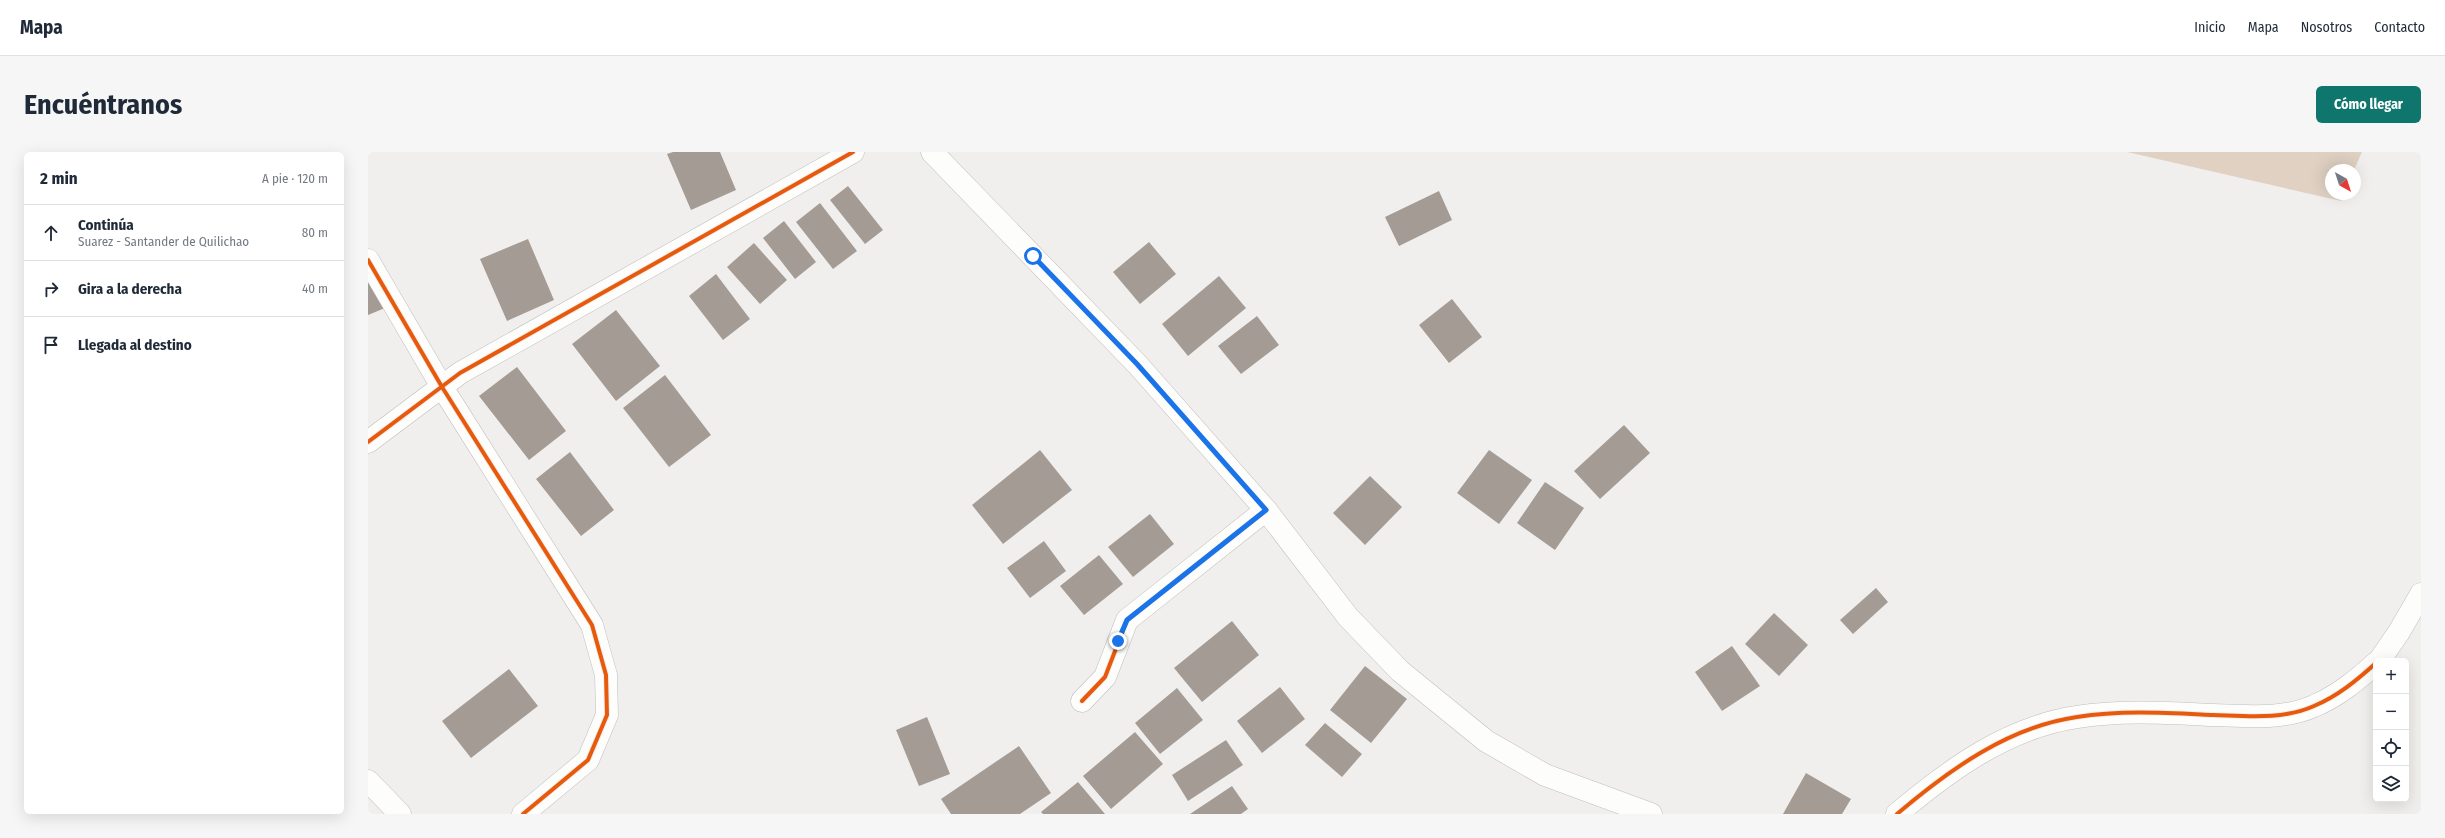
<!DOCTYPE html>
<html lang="es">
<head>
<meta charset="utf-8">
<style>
	:root { --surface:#fff; --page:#f6f6f7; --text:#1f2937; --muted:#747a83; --line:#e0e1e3; --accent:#0f766e }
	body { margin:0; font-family:"Fira Sans Condensed",sans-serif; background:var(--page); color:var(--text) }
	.controls { position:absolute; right:12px; bottom:12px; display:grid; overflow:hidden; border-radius:6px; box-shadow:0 4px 16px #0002 }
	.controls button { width:36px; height:36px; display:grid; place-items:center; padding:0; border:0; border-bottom:1px solid var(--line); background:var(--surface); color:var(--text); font:20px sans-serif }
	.compass { position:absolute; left:1957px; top:12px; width:36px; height:36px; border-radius:50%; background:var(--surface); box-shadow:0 4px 16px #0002; rotate:141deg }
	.stop { position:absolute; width:12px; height:12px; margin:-9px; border:3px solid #1a73e8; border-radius:50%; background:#fff }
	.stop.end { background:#1a73e8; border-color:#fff; box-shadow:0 1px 4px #0008 }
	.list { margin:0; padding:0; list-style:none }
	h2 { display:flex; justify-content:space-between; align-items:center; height:52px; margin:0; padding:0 16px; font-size:17px }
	h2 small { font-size:13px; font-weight:400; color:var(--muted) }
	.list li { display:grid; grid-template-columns:26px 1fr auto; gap:12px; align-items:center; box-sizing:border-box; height:56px; padding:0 16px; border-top:1px solid var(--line) }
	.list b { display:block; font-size:15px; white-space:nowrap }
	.list p { margin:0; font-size:13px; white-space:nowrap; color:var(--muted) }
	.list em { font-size:13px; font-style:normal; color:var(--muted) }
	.icon { flex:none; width:22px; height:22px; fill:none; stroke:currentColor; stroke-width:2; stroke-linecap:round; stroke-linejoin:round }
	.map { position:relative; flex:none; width:2053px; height:662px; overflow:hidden; border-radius:6px }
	header { display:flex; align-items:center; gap:24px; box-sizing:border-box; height:56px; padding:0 20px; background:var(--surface); border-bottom:1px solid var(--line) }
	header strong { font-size:19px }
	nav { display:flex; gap:22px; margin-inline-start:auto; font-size:14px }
	.intro { display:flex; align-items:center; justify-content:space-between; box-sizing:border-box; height:96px; padding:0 24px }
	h1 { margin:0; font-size:28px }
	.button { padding:10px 18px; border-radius:6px; background:var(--accent); color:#fff; font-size:14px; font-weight:700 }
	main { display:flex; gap:24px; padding:0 24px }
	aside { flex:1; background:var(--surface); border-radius:6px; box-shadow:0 4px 16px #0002 }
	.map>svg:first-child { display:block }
	.green { fill:#e0d1c3 }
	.building { fill:#a49c94 }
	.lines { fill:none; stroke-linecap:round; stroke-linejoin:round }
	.minor-casing { stroke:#c0bebd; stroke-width:23 }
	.major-casing { stroke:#c0bebd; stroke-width:23 }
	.minor { stroke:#fdfdfc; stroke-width:22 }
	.major { stroke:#fdfdfc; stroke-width:22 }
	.cycleway-casing { stroke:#f2efec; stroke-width:6 }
	.cycleway { stroke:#e8590c; stroke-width:4 }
	.route { stroke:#1a73e8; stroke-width:5 }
</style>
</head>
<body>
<header>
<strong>Mapa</strong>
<nav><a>Inicio</a><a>Mapa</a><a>Nosotros</a><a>Contacto</a></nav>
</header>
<div class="intro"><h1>Encuéntranos</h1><a class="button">Cómo llegar</a></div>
<main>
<aside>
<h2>2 min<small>A pie · 120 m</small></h2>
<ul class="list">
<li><svg class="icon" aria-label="ahead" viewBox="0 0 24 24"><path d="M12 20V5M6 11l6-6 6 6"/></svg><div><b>Continúa</b><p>Suarez - Santander de Quilichao</p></div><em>80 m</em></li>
<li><svg class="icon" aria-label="right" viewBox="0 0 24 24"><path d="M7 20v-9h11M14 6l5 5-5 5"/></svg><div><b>Gira a la derecha</b></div><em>40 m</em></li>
<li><svg class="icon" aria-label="arrive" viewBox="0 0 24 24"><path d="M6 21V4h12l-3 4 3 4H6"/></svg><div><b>Llegada al destino</b></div></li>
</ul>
</aside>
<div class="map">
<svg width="2053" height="662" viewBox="0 0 2053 662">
	<rect width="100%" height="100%" fill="#f1efed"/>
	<path class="green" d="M1759,0H1994L1986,18H1963V42H1976L1973,49Z"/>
	<path class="building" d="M305,0H352L368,38L323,58L299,2Z
		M480,34L515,78L497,92L462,48Z
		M1071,39L1084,68L1031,94L1017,65Z
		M452,51L489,99L465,117L428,70Z
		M416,69L448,110L427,127L395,86Z
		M160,87L186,148L139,169L112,107Z
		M781,90L808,122L772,152L745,120Z
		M386,91L419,128L392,152L359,115Z
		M0,115L17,156L0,163Z
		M348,122L382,167L355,188L321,144Z
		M851,124L878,156L820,204L794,172Z
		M1084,147L1114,185L1081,211L1051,173Z
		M248,158L292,214L248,249L204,192Z
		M889,164L911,193L873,222L850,194Z
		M149,215L198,279L161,308L111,244Z
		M297,223L343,283L301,315L255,256Z
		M1256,273L1282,301L1232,347L1206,319Z
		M672,298L704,338L635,392L604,353Z
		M1121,298L1164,328L1131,372L1089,341Z
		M202,300L246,358L213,384L168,327Z
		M1002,324L1034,355L997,393L965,361Z
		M1177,330L1216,356L1187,398L1149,371Z
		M782,362L806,392L765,425L740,395Z
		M676,389L698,419L662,446L639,416Z
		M731,403L755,432L716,463L692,434Z
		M1508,436L1520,450L1485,482L1472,468Z
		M1406,461L1440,493L1411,524L1377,492Z
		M864,469L891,503L834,550L806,516Z
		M1364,494L1392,534L1354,559L1327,520Z
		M997,514L1039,547L1003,591L962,558Z
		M141,517L170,554L103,606L74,569Z
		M912,535L937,567L894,601L869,569Z
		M809,536L835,568L792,602L767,571Z
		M559,565L582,622L551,634L528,578Z
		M957,571L994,602L974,625L937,593Z
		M767,580L795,612L743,657L715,624Z
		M858,588L875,613L820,649L804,623Z
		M651,594L683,641L652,662H583L573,647Z
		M1438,621L1483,647L1474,662H1415Z
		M710,630L737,662H675L673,660Z
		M864,634L880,657L873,662H822Z"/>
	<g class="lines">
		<g class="minor-casing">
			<path id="minor" d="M0,108L74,235L224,473L238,523L239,563L220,608L155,662
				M0,290L92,221L485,0
				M2011,509L2031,480L2053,442
				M714,549L737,525L759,468L898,358
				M0,629L32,662
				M1529,662C1581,618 1640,575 1709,565C1754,558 1800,561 1845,563C1879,564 1915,568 1946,554C1970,544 1989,528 2008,511"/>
		</g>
		<g class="major-casing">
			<path id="major" d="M564,0L769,212L898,358L980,465L1032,519L1118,589L1177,623L1283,662"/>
		</g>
		<use href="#minor" class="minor"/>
		<use href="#major" class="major"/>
		<g class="cycleway-casing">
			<path id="cycleway" d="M0,108L74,235L224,473L238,523L239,563L220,608L155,662
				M0,290L92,221L485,0
				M714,549L737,525L759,468L898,358
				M1529,662C1581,618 1640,575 1709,565C1754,558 1800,561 1845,563C1879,564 1915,568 1946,554C1970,544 1989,528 2008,511"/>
		</g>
		<use href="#cycleway" class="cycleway"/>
	</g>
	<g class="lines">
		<path class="route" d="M665,104L769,212L898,358L759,468L750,489"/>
	</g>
</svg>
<div class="controls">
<button>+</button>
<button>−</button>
<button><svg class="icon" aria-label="locate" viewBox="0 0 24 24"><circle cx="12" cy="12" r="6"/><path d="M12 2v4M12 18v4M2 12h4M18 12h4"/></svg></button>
<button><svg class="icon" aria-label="layers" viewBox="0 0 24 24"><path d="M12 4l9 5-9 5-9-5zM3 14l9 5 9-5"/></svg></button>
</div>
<svg class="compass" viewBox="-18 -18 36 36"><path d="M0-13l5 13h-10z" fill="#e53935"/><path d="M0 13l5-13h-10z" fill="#747a83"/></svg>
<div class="stop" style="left:665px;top:104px"></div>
<div class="stop end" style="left:750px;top:489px"></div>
</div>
</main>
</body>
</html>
